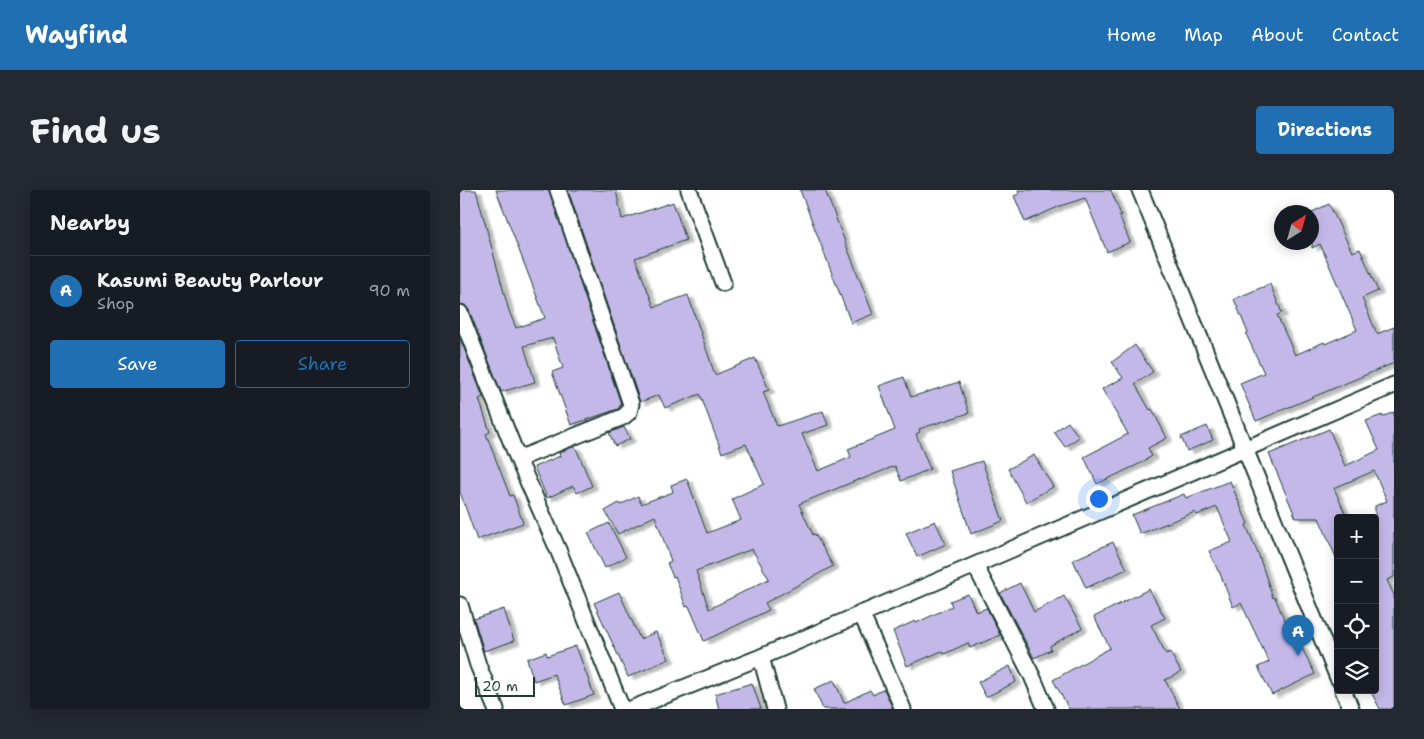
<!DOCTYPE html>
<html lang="en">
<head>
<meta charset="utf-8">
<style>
	:root { --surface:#171b24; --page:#242831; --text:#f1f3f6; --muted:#9ea1a6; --line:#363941; --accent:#1f6fb2 }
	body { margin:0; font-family:"Shantell Sans",sans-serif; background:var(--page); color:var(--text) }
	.controls { position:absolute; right:15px; bottom:15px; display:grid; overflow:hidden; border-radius:5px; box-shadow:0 2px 12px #0003 }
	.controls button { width:45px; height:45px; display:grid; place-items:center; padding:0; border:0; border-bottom:1px solid var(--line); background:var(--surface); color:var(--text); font:25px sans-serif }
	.compass { position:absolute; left:814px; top:15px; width:45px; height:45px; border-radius:50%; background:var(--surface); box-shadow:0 2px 12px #0003; rotate:37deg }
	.scale { position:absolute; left:15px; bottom:12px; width:60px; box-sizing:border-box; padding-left:5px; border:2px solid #1f3d34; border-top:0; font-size:14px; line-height:18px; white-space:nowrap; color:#1f3d34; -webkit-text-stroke:4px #fff; paint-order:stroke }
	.you { position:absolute; left:638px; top:308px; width:18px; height:18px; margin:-12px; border:4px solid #fff; border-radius:50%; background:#1a73e8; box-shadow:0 0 0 8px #1a73e833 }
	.badge { display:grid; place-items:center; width:32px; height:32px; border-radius:50%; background:var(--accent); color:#fff; font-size:16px; font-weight:700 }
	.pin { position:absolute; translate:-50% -41px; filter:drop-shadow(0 1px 2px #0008) }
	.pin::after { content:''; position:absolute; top:26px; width:18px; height:15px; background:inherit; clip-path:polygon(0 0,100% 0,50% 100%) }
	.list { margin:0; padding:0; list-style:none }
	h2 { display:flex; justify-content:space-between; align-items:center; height:65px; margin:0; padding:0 20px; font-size:21px }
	h2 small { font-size:16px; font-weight:400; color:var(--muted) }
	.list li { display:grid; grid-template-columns:32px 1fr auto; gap:15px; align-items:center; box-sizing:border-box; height:70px; padding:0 20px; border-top:1px solid var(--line) }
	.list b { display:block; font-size:19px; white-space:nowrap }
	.list p { margin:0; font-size:16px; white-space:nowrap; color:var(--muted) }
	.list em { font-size:16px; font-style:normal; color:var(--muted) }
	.actions { display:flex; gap:10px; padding:15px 20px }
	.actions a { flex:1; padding:11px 0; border:1px solid var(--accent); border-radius:5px; text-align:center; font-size:18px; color:var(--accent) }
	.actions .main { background:var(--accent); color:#fff }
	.icon { flex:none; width:28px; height:28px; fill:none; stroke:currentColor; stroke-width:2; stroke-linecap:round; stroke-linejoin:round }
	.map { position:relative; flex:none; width:934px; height:519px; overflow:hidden; border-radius:5px }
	header { display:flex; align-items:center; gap:30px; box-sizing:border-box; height:70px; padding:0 25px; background:var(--accent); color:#fff }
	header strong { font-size:24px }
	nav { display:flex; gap:28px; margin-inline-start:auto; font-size:18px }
	.intro { display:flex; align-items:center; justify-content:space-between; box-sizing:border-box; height:120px; padding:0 30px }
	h1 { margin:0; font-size:35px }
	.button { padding:12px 22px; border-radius:5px; background:var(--accent); color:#fff; font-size:18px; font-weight:700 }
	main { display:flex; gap:30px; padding:0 30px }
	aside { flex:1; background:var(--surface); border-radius:5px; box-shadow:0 2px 12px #0003 }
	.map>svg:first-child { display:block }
	.building { fill:#c4b8e9; stroke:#1f3d34; fill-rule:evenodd; filter:url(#shadow) }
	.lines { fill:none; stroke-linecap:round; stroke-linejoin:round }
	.street-casing { stroke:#1f3d34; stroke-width:19 }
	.street { stroke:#fff; stroke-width:15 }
</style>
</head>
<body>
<header>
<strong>Wayfind</strong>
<nav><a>Home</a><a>Map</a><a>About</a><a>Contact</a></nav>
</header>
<div class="intro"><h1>Find us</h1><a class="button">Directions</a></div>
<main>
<aside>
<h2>Nearby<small></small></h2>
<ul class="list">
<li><span class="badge">A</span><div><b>Kasumi Beauty Parlour</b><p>Shop</p></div><em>90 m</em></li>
</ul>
<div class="actions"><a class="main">Save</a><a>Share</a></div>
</aside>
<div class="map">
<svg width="934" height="519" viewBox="0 0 934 519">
	<defs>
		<filter id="shadow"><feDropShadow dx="5.5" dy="3" stdDeviation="1" flood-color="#0004"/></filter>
	</defs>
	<rect width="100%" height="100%" fill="#fff"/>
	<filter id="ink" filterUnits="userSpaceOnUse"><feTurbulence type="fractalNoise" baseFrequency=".02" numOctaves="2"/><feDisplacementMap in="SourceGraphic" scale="10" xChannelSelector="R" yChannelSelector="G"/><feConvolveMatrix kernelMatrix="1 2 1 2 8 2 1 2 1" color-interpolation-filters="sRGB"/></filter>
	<g filter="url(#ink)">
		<path class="building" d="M0,0H16L49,121L56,138L85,128L36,0H89L161,214L158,219L111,235L92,182L103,178L93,148L64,156L75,192L41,202L9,120L5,115L0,114Z
			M108,0H156L162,29L213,12L226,50L175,68L194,117L228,105L255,185L295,168L309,200L303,202L317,236L363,221L368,235L342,244L358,281L391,267L388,259L435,240L419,196L444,187L451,207L499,192L509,223L459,239L460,242L456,244L470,279L441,291L435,276L400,290V289L339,314L353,345L355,344L373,376L305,413L309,420L244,451L229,416L226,417L215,386L213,387L207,373L211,371L195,326L158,344L145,321L159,313L160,315L178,306L181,314L213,302L211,295L227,289L247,343L281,330L272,309L304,294L286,254L262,263L240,204L205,218L199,205L180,212ZM292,359L309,389L249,419L236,381Z
			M340,0H365L413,124L391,133Z
			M558,0H651L661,25H659L670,52L647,62L625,8L600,16L565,32L554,6L559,4Z
			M869,14L892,62L900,59L918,101L902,108L917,144L934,137V173L796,231L780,193L804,183L786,144L788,143L774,109L810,94L822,123L817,125L835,165L864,152L865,154L897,140L860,54L852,58V22Z
			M0,148L23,207L19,209L30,242L26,244L50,306L53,305L63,333L17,350L0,302Z
			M675,155L693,182L675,194L690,220L692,219L707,248L688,258L692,266L679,274L637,294L624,267L668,244L642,199L663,188L652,172Z
			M934,222V387L927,390L934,405V519H920L910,500H915V316L927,311L914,281L874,298L887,328H878V372L859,328H836L809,264L869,239L885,276L919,260L906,231L922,225V227Z
			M608,232L619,247L605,257L594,242Z
			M747,236L753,250L727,261L721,247Z
			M164,237L170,249L155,256L149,243Z
			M115,256L132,296L117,303L113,296L87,308L74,277L100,266L99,263Z
			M574,265L593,297L566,312L548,279Z
			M522,271L543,331L511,344L490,281Z
			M770,291L788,334L786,335L799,366L813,408L815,407L821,422L838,457L841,456L855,484L812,505L798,477L809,472L781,413L773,417L759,381H758L749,361L772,352L757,317L737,325L735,322L680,344L672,325L724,304L726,308Z
			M475,331L486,354L457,367L446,343Z
			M149,333L166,367L145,378L128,343Z
			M653,352L667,379L626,398L613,370Z
			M560,393L574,422L604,406L622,438L590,456L591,460L574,468L540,403Z
			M689,399L705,428L691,435L706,464L710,462L721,482L705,490L720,519H609L593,490L650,458L634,427Z
			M159,402L180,449L196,442L209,469L168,487L134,413Z
			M508,404L516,422L527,418L540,445L510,458L508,453L484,464L482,461L447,476L433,441L455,431L456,433L492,416L490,411Z
			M44,419L54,451L24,461L14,429Z
			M116,456L134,505L106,515L94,484L74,491L67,469L86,462L87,466Z
			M550,476L556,492L526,507L518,492Z
			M374,490L384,513L410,500L413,505L424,499L433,519H363L354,499Z
			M292,493L301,519H259L255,504Z"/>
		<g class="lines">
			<g class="street-casing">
				<path id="street" d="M229,0L263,93
					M680,0L878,488
					M0,123L58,269L99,362L162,519
					M58,269L163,227L169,222L171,214L98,0
					M515,375L572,486L586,519
					M0,415L18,475L36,519
					M401,423L443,519
					M301,467L315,519
					M883,500L891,519
					M171,519L301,467L934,195"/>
			</g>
			<use href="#street" class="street"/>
		</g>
	</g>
</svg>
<div class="controls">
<button>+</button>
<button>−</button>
<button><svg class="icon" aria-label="locate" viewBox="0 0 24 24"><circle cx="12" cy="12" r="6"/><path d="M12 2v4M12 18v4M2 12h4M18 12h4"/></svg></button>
<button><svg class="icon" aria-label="layers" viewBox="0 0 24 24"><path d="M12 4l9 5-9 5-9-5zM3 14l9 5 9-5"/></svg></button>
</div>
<svg class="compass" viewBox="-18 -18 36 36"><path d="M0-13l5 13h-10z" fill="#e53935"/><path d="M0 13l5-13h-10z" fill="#9ea1a6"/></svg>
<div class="scale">20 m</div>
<div class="you"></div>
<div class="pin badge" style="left:838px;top:466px">A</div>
</div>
</main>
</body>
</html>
